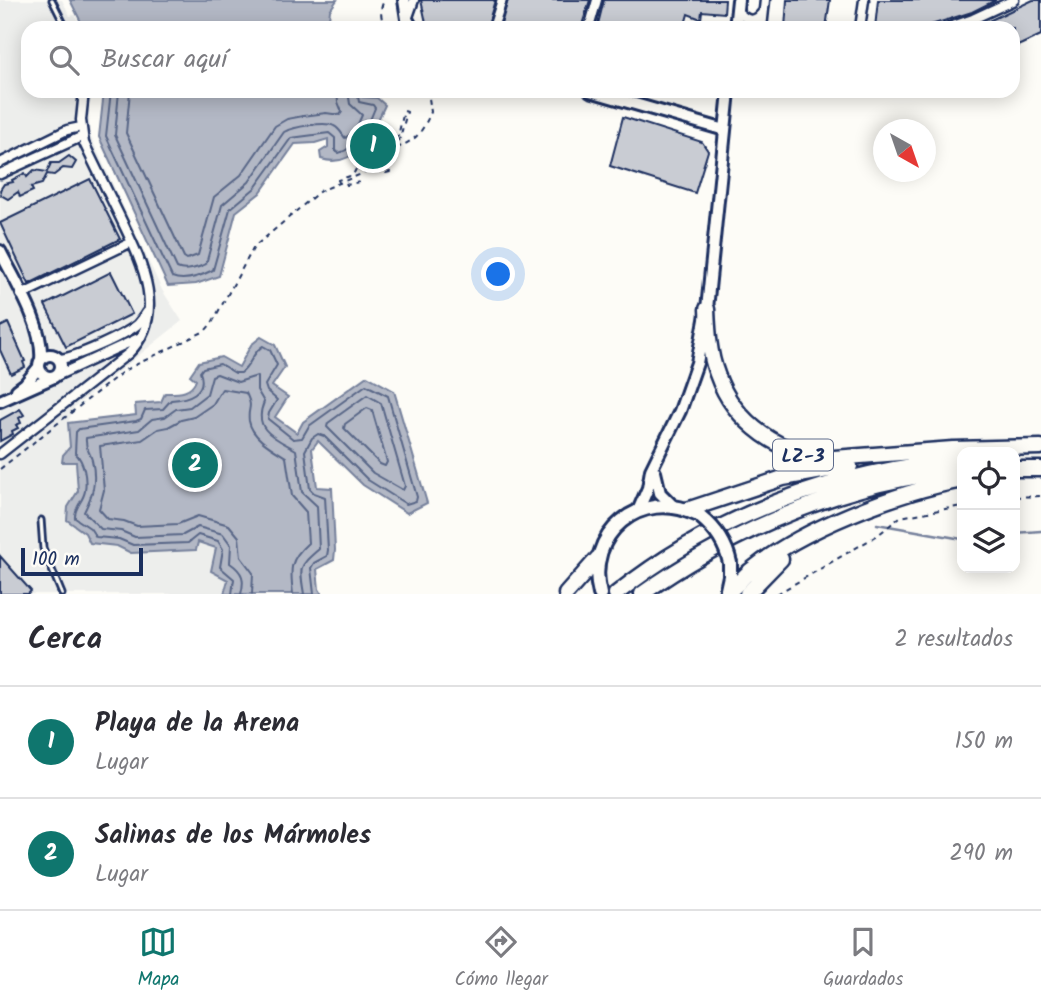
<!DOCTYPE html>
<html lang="es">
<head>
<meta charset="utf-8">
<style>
	:root { --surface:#fff; --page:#f2f2f3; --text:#2b2b33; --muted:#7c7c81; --line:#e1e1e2; --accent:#0f766e }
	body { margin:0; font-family:Kalam,sans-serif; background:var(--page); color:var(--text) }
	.controls { position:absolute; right:21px; bottom:21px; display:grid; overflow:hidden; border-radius:14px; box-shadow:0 4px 18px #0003 }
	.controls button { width:63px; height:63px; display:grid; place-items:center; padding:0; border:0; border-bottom:2px solid var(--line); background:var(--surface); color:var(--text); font:35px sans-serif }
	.compass { position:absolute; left:873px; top:119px; width:63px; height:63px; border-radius:50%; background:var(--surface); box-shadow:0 4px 18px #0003; rotate:140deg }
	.scale { position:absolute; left:21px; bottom:18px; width:122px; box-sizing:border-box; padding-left:7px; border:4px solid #1b2f5e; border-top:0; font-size:19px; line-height:24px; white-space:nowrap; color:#1b2f5e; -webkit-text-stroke:5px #fdfcf7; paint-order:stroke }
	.you { position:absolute; left:499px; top:275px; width:24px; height:24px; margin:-18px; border:5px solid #fff; border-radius:50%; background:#1a73e8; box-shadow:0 0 0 10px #1a73e833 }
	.badge { display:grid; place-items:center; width:46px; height:46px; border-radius:50%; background:var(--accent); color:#fff; font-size:23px; font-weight:700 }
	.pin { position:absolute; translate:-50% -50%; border:4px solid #fff; box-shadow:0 2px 7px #0006 }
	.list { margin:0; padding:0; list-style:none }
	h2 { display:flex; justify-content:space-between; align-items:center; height:91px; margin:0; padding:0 28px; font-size:30px }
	h2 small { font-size:23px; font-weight:400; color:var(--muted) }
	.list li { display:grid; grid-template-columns:46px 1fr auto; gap:21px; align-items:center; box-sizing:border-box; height:112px; padding:0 28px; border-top:2px solid var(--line) }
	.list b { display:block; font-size:26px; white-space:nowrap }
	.list p { margin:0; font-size:23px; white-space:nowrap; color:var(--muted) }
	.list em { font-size:23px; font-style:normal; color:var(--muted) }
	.icon { flex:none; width:38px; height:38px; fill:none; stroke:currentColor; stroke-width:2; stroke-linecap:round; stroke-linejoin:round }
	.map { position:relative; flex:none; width:1041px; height:594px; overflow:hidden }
	.search { position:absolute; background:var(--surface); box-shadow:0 4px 18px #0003; left:21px; right:21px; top:21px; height:77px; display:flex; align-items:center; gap:18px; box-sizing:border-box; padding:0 24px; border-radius:21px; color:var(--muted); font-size:26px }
	.sheet { height:315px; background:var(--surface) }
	nav { display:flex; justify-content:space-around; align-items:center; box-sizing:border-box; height:98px; border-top:2px solid var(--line); background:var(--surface); font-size:19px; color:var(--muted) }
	nav a { display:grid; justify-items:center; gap:4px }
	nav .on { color:var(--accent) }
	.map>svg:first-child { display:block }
	.built { fill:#edeeec }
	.water { fill:#b3b8c5; stroke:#76819c; stroke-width:2 }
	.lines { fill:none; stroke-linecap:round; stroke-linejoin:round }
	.shore { stroke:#586687; stroke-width:2 }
	.stream { stroke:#76819c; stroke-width:2.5 }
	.building { fill:#c9ccd3; stroke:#1b2f5e; stroke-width:2 }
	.lane-casing { stroke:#1b2f5e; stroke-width:9 }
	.street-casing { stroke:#1b2f5e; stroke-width:13 }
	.secondary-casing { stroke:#1b2f5e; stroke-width:16 }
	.primary-casing { stroke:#1b2f5e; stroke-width:18 }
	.highway-casing { stroke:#1b2f5e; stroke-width:19 }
	.path { stroke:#1b2f5e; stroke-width:2; stroke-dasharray:5 5; stroke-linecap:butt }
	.lane { stroke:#fdfcf7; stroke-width:3.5 }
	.street { stroke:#fdfcf7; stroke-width:8 }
	.secondary { stroke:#fdfcf7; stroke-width:10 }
	.primary { stroke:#fdfcf7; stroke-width:12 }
	.highway { stroke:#fdfcf7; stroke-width:14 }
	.primary-bridge-casing { stroke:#1b2f5e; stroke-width:18; stroke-linecap:butt }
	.primary-bridge { stroke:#fdfcf7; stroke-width:12 }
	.labels { text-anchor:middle; stroke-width:5; stroke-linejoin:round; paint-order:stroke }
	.shield { fill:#fdfcf7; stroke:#5f6c8c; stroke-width:2 }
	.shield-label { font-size:19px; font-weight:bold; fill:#1b2f5e }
</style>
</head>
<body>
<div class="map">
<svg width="1041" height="594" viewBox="0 0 1041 594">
	<rect width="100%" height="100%" fill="#fdfcf7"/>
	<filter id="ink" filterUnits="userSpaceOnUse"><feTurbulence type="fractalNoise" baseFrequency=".0143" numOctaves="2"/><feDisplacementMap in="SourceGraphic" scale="14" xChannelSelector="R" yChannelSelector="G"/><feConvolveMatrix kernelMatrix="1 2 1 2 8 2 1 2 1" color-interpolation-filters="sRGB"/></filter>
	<g filter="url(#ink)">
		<path class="built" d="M0,0H62L70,16L75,15L81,28H28V91H93L89,108L90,135L162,290L182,321L74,407L68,423L70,447L63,455L62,462H76L78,491L68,507L67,520L85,533L90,543L117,546L131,553L196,550L197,542L216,548L228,580L224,594H0Z"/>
		<path class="water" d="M70,0H337L330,10L328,28H84Z
			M104,91H364L363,97L377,98L385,105C373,131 357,170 321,159L320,152L328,147V139L315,143L295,144L260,193L236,212L219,276L196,284L168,286L99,137Z
			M261,337L275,345L285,367L272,386L288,397L275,417L297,433L303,422L367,376L394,391L427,503L407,513L363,485L318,441L312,449L317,487L332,488L335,550L334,560L317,569L319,589L322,594H224L228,580L211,571L216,548L198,542L196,550L131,553L117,546L90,543L85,533L67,520L68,507L78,491L76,462H62L63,455L70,447L68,423L136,415L135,404L161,402L165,393C178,393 191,394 196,380L190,375L199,362L221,357L239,367L251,345Z"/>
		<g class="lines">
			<path class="shore" d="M111,91L106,136L172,277C184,282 201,276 213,270L230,209L255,188L291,138L329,133L335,138V151L339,153C359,147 368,126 375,108L373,105L359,102L357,91
				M119,91L115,135L177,268C185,272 198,268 206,264L222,205L249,182L284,132C293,127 325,121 334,126C339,128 342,134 345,138L355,131L362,115L350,104L348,91
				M130,91L126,133L184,257L187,259L198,255L214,197L241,175L275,126L287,119L303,116L326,113L340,115L342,112L338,102L337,91
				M367,395L381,403L405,486L403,490L373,473L327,427L328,423Z
				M367,408L372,410L387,462L385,466L380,464L344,428L345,424Z
				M232,594L234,579L220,567L223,549L218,541L198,535L188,543L133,545L119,539L96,537L90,528L75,518C74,507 83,502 85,491C87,478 84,461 75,453L76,432L79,429L136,421L141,419L145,410L163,409L171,400C187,399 208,393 200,372L203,368L220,364L235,373H241C251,366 252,352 263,346L270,350L277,365L265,385L267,391L277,400L269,413L268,419L293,439L302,438L309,426L366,385L388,396L417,497L416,501L406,504L368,480L324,436L318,434L312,438L305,451L310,489L314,493L325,497L328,550L327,556L314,563L311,568L314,594
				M241,594C245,579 243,572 230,563L231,545L223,534L198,527L183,535L135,537L121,531L101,529L84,512C93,494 97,481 92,460C89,449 85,450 86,438L139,430L152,419L165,417L176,409L190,407L207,394L212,376L217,374L238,382L257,376V390L264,402C252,430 275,438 296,450L302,492L317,506L319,549C299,567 299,565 304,594
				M252,594L253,573L241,557L239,537L229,525L198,516L178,524L137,526L124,521L108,519L99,509L104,490L100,446L142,440L158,429L168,427L181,420L194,417L213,404L222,389L246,393C254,410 247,406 249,421C252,438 273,449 286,457L292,496L306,512L308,543C289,560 290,569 293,594"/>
			<path class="stream" d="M877,524L962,539
				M1015,533L1041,531"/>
		</g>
		<path class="building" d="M421,0H495L487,28H432L426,23Z
			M508,0H590L581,28H500Z
			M604,0H725L724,13L702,11L701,19L688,14L684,28H597Z
			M787,0H830L826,28H785Z
			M878,0H996L972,12L928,26L875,28Z
			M1033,0H1041V35L1022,44L1013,48V28H974Z
			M623,117L702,142L708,151L695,193L610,166Z
			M69,156L76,162L72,169L63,168L54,175L47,174L42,184L31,187L33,191L20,197L18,192L8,199L1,195L0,190L4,184L13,182L12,180L25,173L27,177L34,170L47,172L51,163H59Z
			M90,179L120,239L29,284L0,223Z
			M111,272L132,314L66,347L45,305Z
			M8,323L25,361L23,362L25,367L11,374L0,350V327Z
			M20,409L24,415L19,418L21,423L16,425L18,428L12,431L13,434L0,441V420Z
			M0,556L31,591L28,594H0Z"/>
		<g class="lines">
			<g class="lane-casing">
				<path id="lane" d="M52,0L66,28
					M41,520L43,548L62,594"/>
			</g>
			<g class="street-casing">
				<path id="street" d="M737,11C747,21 754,24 763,12
					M408,17L414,0
					M493,28L502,0
					M589,28L597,0
					M762,28L765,0
					M860,28L864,0
					M947,28L973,19L1014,0
					M0,163L67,130L81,127
					M0,174L83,136
					M21,295L132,242
					M60,359C77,357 123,336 137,325C141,321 144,316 147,312
					M54,377L141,337
					M0,454L129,353C169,313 140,259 120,217C108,192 96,168 84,143L81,120L84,91"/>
			</g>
			<g class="secondary-casing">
				<path id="secondary" d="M404,0L407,19L412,28
					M735,28L738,0
					M590,91L725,130
					M0,251C15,281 44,326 41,360
					M39 366a11 11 0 1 1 22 0a11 11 0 1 1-22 0Z
					M17,390L25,384L39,367
					M0,401L54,377
					M655,472L660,493L673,506
					M638,511L648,488L651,470L680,411L697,363L707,309L729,91"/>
			</g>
			<g class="primary-casing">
				<path id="primary" d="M600,594C584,534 641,487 696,514
					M726,594L730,576V563"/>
			</g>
			<g class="highway-casing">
				<path id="highway" d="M707,309C708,331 709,353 717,374C734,423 782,457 834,458L953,449L1041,447
					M1015,469H1041
					M687,510L783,478L850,466
					M566,594L598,558
					M616,594C715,515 837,470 962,460
					M642,594C732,530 851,479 962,471
					M727,594C735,587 742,578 750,571C801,529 898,492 962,480
					M747,594L781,559"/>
			</g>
			<path class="path" d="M384,28C382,18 378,9 385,0
				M339,182L338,180L353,175L356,169
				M346,183L347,185L363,181
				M0,469L125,370L205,331L212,323L254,247L320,191L381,166L383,153L398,136L404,111L407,112L400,138L386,155V173L390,172C388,147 395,151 412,140C421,134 427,121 431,112L428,91
				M1015,497L1041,496
				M777,594L878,535L900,517L962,506"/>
			<use href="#lane" class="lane"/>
			<use href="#street" class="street"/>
			<use href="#secondary" class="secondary"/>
			<use href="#primary" class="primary"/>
			<use href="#highway" class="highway"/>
			<g class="primary-bridge-casing">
				<path id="primary-bridge" d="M701,517C717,530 726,544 730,563"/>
			</g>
			<use href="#primary-bridge" class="primary-bridge"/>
		</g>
	</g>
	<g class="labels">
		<rect class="shield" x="773" y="439.5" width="60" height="31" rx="5"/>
		<g class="shield-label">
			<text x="803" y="462">LZ-3</text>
		</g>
	</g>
</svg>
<div class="controls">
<button><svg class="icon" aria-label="locate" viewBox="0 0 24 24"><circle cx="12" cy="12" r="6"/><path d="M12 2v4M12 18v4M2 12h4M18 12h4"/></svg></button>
<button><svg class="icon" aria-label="layers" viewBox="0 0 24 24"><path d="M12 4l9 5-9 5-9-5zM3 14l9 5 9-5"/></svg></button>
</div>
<svg class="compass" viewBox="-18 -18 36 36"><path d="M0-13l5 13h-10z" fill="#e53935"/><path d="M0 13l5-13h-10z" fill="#7c7c81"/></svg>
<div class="scale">100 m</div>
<div class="you"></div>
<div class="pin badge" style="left:373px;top:146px">1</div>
<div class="pin badge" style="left:195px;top:465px">2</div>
<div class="search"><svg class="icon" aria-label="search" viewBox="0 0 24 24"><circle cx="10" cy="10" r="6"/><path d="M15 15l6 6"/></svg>Buscar aquí</div>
</div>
<section class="sheet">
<h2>Cerca<small>2 resultados</small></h2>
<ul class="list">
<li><span class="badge">1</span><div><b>Playa de la Arena</b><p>Lugar</p></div><em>150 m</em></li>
<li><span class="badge">2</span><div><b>Salinas de los Mármoles</b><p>Lugar</p></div><em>290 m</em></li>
</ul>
</section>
<nav>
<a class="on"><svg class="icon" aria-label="map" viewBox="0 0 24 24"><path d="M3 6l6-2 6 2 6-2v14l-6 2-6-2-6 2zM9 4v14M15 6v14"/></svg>Mapa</a>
<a><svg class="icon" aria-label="directions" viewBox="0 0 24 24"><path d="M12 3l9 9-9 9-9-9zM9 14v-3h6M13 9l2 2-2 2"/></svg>Cómo llegar</a>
<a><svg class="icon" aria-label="saved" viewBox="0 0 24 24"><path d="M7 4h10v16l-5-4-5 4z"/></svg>Guardados</a>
</nav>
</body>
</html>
